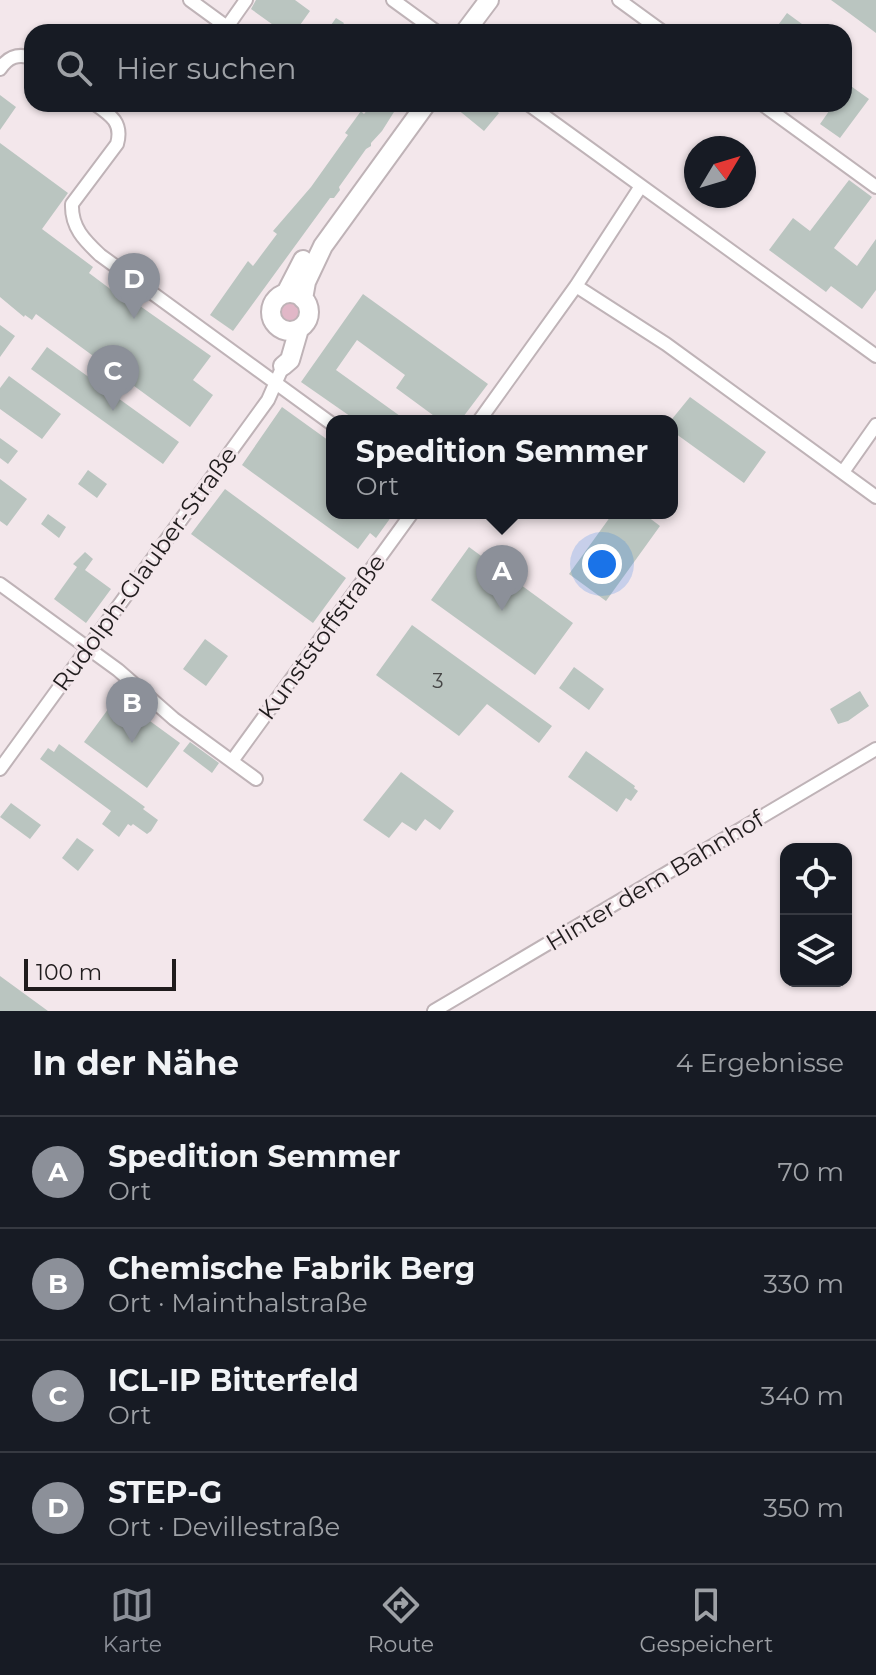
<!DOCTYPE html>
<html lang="de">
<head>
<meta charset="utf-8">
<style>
	:root { --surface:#171b24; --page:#20242c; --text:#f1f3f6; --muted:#9ea1a6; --line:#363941; --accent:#8c9099 }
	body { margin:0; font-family:Montserrat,sans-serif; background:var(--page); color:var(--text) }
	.controls { position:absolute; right:24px; bottom:24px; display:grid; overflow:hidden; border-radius:16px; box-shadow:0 2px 6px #0004 }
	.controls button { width:72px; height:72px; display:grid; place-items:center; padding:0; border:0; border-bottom:2px solid var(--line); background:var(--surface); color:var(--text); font:40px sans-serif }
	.compass { position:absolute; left:684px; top:136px; width:72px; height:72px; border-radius:50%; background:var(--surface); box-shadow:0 2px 6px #0004; rotate:52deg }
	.scale { position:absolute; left:24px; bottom:20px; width:152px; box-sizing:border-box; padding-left:8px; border:4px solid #201c1d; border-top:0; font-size:22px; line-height:28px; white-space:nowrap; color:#201c1d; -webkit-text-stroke:6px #f3e7eb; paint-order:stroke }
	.you { position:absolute; left:602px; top:564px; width:28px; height:28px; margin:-20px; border:6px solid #fff; border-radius:50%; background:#1a73e8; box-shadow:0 0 0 12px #1a73e833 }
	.badge { display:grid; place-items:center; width:52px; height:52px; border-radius:50%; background:var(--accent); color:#fff; font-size:26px; font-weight:700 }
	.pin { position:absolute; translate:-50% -66px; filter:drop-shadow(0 2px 4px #0008) }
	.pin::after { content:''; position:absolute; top:42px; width:28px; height:24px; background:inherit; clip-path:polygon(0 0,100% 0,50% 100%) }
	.popup { position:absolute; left:326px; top:415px; width:352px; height:104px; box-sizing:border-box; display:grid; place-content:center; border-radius:16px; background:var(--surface); filter:drop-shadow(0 2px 6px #0005); font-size:26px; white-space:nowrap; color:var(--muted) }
	.popup b { font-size:30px; color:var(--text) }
	.popup::after { content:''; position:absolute; left:50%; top:100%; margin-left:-16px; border:16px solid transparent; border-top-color:var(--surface) }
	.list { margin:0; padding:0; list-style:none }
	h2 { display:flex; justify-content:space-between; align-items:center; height:104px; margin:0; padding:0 32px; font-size:34px }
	h2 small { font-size:26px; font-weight:400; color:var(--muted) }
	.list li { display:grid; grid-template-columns:52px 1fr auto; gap:24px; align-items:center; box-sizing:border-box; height:112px; padding:0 32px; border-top:2px solid var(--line) }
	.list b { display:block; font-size:30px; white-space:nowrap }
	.list p { margin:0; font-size:26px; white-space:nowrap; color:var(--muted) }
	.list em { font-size:26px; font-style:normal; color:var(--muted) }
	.icon { flex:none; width:44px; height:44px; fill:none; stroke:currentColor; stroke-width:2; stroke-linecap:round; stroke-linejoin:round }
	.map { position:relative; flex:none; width:876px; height:1011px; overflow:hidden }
	.search { position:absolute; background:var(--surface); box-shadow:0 2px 6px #0004; left:24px; right:24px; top:24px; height:88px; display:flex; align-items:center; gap:20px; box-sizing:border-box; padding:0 28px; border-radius:24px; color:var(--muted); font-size:30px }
	.sheet { height:552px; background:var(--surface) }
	nav { display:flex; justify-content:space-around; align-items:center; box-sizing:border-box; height:112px; border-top:2px solid var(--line); background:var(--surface); font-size:22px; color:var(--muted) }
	nav a { display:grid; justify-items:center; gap:4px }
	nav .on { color:var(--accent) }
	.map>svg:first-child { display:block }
	.green { fill:#e1b7c7 }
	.building { fill:#bac5c0 }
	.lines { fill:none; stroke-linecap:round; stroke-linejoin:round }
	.street-casing { stroke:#bfb3b7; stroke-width:16 }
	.secondary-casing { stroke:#bfb3b7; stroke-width:22 }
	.street { stroke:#fff; stroke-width:12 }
	.secondary { stroke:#fff; stroke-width:18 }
	.labels { text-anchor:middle; stroke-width:6; stroke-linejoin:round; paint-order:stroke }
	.number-label { font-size:20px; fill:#464646 }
	.street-label { font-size:24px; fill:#201c1d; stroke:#f3e7eb }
</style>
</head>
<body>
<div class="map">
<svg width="876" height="1011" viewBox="0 0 876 1011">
	<rect width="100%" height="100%" fill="#f3e7eb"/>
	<path class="green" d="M280 312a10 10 0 1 1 20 0a10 10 0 1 1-20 0Z"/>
	<path class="building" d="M256,0H295L310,11L295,32H283L251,9Z
		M831,0H876V33L849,13Z
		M787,13L802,24L796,32H773Z
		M336,18L344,23L338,32H326Z
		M848,84L869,99L840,138L820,124L834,104H844V90Z
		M0,95L16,107L0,130Z
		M372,104H399L382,131L371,143V146L366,149L339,187L340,190L334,198H330L233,331L210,315L248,261L253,266L277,234L273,231L311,187L348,135L345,133L361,111L364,114Z
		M451,104H488L499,113L484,131Z
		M0,143L68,193L42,229L93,267L89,273L113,291L118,284L143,302L140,306L211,356L193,380L213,395L190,427L36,314L32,320L25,315L24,317L0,297Z
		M849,180L872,197L834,248L857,266L876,239V290L862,309L831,286L826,292L769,250L793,218L810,231Z
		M363,294L488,384L460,421H441L396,388L405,375L357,340L336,370L407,421H357L301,382Z
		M0,325L15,336L0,357Z
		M47,347L179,442L163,464L31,369Z
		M9,376L61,414L42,439L0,409V388Z
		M690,397L766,452L744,483L672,431V419Z
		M282,407L332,443V513H394L376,538L370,533L358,549L242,465Z
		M0,438L18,451L8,464L0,458Z
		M88,470L107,484L97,498L78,484Z
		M0,479L27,499L7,526L0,521Z
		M225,489L346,578L313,623L191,534Z
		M613,513H643L660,526L606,601L569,574Z
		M48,514L66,527L59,538L41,524Z
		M469,547L573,623L535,675L431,600Z
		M85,552L93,559L85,570L111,589L86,623L54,599L77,567L73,564Z
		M412,625L552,726L539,743L487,704L459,736L376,675Z
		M205,639L228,656L206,686L183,669Z
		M574,667L604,689L589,710L559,688Z
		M860,691L869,706L848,721L838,724L830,709Z
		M117,697L180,743L147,788L84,742Z
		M190,742L219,763L212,773L183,751Z
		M59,744L145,807L143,809L158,820L151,831L147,834L133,824L131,826L128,824L119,837L102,824L111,811L40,759L48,748L54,752Z
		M586,751L635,786L634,788L638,791L631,801L626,798L617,812L568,777Z
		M401,772L454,811L440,830L425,819L416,831L402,822L389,838L363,820Z
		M11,803L41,825L30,839L0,817Z
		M77,838L94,850L78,871L62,858Z
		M0,976L48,1011H0Z"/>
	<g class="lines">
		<g class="street-casing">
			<path id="street" d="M190,0L227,27L246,0
				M393,0L437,32
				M619,0L663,32
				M0,69C8,57 18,53 32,58
				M95,104C111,115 123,123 117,144L72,204C71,227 84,240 100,255L332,424
				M528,104L876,356
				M762,104L876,187
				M576,286L666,344L876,497
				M479,421L576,286L641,186
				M843,472L876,425
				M0,584L118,670L174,719L256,779
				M232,761L412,513
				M0,769L268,400L283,366
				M434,1011L876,749"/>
		</g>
		<g class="secondary-casing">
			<path id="secondary" d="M465,32L489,0
				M271 312a19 19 0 1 1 38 0a19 19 0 1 1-38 0Z
				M286,293L303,260
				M303,299L306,282L323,246L426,104
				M283,366L290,360L299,329"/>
		</g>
		<use href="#street" class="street"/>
		<use href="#secondary" class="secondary"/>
	</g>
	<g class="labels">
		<g class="number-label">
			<text x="438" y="688">3</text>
		</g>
		<g class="street-label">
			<text transform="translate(145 569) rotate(-54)" y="8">Rudolph-Glauber-Straße</text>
			<text transform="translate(322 637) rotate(-54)" y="8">Kunststoffstraße</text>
			<text transform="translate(655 881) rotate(-31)" y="8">Hinter dem Bahnhof</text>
		</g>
	</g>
</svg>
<div class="controls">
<button><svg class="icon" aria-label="locate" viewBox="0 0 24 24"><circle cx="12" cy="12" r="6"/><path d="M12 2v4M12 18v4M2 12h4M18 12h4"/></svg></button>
<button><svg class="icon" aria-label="layers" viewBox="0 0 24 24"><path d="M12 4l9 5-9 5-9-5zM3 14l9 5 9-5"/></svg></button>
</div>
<svg class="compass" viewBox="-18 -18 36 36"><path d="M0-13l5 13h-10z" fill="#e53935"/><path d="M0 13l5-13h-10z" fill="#9ea1a6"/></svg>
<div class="scale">100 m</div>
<div class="you"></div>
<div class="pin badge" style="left:502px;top:611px">A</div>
<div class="popup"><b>Spedition Semmer</b>Ort</div>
<div class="pin badge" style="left:132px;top:743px">B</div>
<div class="pin badge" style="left:113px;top:411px">C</div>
<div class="pin badge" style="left:134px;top:319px">D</div>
<div class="search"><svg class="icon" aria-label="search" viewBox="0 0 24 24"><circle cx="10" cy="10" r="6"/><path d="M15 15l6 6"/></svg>Hier suchen</div>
</div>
<section class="sheet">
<h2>In der Nähe<small>4 Ergebnisse</small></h2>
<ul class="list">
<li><span class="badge">A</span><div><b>Spedition Semmer</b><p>Ort</p></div><em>70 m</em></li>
<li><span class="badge">B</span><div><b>Chemische Fabrik Berg</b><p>Ort · Mainthalstraße</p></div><em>330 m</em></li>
<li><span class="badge">C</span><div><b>ICL-IP Bitterfeld</b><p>Ort</p></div><em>340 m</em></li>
<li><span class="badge">D</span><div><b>STEP-G</b><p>Ort · Devillestraße</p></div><em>350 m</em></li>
</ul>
</section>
<nav>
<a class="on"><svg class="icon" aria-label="map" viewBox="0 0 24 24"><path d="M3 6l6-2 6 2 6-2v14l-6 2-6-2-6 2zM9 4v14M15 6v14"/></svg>Karte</a>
<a><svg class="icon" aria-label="directions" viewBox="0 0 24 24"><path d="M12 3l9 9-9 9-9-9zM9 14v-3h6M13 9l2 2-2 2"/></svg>Route</a>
<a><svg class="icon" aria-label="saved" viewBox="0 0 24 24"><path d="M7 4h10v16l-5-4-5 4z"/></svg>Gespeichert</a>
</nav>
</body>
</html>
